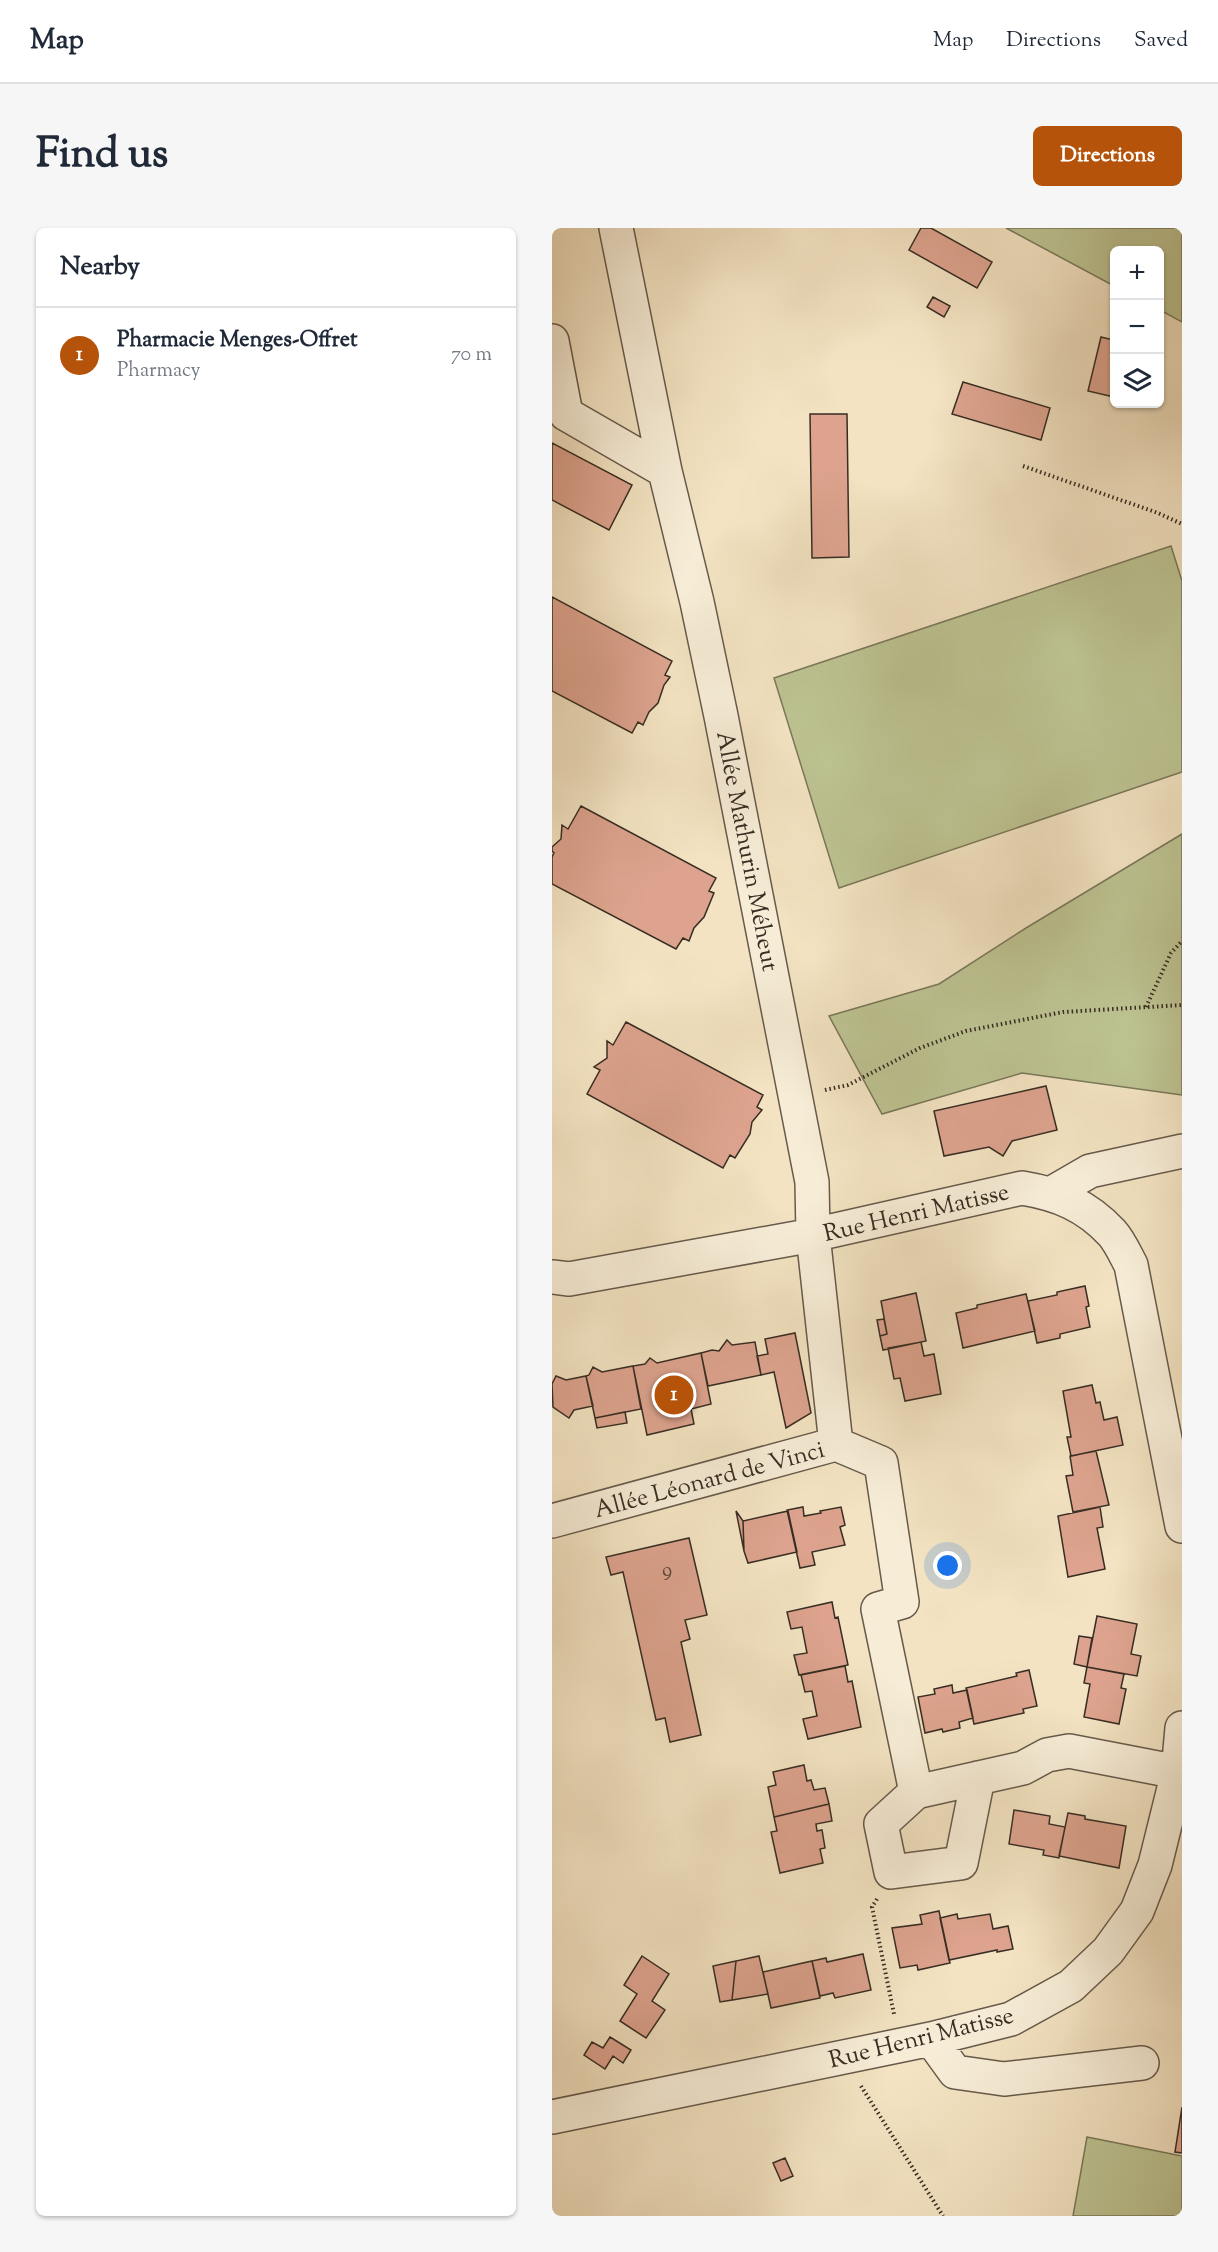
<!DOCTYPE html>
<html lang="en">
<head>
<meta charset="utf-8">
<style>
	:root { --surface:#fff; --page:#f6f6f7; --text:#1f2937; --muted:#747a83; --line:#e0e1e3; --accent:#b45309 }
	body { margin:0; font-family:"Sorts Mill Goudy",serif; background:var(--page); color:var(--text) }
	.controls { position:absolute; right:18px; top:18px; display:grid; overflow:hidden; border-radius:9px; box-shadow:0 2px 4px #0004 }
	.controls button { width:54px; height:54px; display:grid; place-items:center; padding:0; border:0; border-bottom:2px solid var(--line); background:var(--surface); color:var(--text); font:30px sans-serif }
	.you { position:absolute; left:396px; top:1338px; width:21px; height:21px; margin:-15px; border:4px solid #fff; border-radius:50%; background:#1a73e8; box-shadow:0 0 0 9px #1a73e833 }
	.badge { display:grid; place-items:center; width:39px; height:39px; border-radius:50%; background:var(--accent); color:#fff; font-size:20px; font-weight:700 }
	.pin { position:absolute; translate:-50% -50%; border:3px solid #fff; box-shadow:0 2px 6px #0006 }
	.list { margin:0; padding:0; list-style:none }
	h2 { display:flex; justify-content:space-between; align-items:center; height:78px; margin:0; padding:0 24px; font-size:26px }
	h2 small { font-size:20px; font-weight:400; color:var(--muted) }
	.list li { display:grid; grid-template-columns:39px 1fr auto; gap:18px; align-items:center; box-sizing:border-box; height:96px; padding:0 24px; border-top:2px solid var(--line) }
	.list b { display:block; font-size:22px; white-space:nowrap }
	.list p { margin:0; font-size:20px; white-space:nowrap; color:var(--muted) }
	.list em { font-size:20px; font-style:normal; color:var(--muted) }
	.icon { flex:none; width:33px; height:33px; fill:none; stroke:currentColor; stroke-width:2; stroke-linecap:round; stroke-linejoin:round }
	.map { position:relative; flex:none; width:630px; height:1988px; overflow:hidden; border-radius:9px }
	header { display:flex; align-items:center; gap:36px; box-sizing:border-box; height:84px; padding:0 30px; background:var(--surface); border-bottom:2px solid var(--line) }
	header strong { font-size:28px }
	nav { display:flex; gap:33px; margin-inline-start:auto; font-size:21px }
	.intro { display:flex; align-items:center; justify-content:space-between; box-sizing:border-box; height:144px; padding:0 36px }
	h1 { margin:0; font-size:42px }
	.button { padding:15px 27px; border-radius:9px; background:var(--accent); color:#fff; font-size:21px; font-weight:700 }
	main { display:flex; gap:36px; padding:0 36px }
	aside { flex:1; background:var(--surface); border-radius:9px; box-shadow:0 2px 4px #0004 }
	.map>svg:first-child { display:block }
	.green { fill:#bdc392; stroke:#7a785a; stroke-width:1.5 }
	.building { fill:#dda38e; stroke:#372d23; stroke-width:1.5 }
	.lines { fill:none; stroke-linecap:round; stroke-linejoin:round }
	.minor-casing { stroke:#665a4b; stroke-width:36 }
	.path { stroke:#372d23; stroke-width:4; stroke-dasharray:1.5 3; stroke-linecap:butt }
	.minor { stroke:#f7edd7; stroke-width:33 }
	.labels { text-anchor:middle; stroke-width:6; stroke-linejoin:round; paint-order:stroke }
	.number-label { font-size:21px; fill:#604a3e }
	.street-label { font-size:24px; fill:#372d23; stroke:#f7edd7 }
</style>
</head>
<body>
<header>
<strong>Map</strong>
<nav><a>Map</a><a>Directions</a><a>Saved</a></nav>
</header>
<div class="intro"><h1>Find us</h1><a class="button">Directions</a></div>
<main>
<aside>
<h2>Nearby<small></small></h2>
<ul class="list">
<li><span class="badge">1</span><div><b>Pharmacie Menges-Offret</b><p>Pharmacy</p></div><em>70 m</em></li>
</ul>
</aside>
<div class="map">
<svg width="630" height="1988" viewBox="0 0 630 1988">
	<rect width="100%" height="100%" fill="#f3e3c2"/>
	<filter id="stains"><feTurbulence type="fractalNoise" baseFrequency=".00333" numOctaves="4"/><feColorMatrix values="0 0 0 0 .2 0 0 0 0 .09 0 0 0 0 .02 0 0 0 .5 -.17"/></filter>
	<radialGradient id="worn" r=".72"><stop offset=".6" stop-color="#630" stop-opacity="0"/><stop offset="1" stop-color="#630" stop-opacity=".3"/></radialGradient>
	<path class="green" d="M454,0H630V94L608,82V22H562V58Z
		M619,318L630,353V544L287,660L222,450Z
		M630,606V867L470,845L330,886L277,788L387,756L474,700Z
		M535,1909L630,1928V1988H521Z"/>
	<path class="building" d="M369,0H379L440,34L425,60L357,22Z
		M381,69L398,78L392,89L375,79Z
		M549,109L562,112V169L536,163Z
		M411,154L498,180L489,212L400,186Z
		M258,186H295L297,329L260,330Z
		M0,215L80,257L57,302L0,272Z
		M0,369L120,433L113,447L118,449L112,457L106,475L97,484L91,497L86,494L80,505L0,463Z
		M29,578L164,650L157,663L162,665L152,689L142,700L137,713L131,710L124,721L0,656V629L2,625L0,623V619L9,611L10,597L16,601Z
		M74,794L211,867L205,879L210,882L200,894L198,906L183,930L178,927L171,940L35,866L48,842L42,839L55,830V813L61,817Z
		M494,858L505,902L460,913L451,928L437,919L392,928L382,883Z
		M533,1058L537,1078L534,1079L538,1099L508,1106V1110L485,1115L476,1073L505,1067V1064Z
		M364,1065L374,1113L331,1122L328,1108L335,1106L329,1073Z
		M474,1066L483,1103L411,1120L404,1085L425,1080V1077Z
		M332,1091L335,1106L328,1108L325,1092Z
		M243,1105L259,1185L234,1200L222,1144L209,1147L205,1128L216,1126L213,1111Z
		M175,1112L180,1117L203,1114L209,1147L156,1158L149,1125L160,1122L167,1123Z
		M369,1114L372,1128L382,1126L389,1166L353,1173L348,1150L342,1151L336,1120Z
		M149,1125L159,1176L139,1181L142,1196L95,1207L81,1138L93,1136L98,1130L105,1135Z
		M81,1138L89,1181L43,1190L34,1148L37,1147L41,1139L50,1144Z
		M4,1148L14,1152L34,1148L41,1178L22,1182L17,1190L1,1179L0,1156Z
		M540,1157L544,1175L548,1174L552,1192L565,1189L571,1217L519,1228L515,1209H519L511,1163Z
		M73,1184L75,1195L45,1200L43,1190Z
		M544,1223L557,1277L521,1284L514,1248L521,1247L518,1228Z
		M251,1279L252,1288L269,1285L268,1283L289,1279L293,1297L288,1299L293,1317L260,1324L263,1337L248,1340L235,1282Z
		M548,1279L551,1299L545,1300L553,1341L516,1349L506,1288Z
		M184,1283L191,1293L192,1323Z
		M236,1283L245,1324L196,1335L192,1323L191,1293Z
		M137,1310L155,1387L133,1392L138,1411L129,1414L149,1507L118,1514L113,1490L104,1492L71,1344L59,1347L54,1329Z
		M280,1374L283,1390L286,1389L296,1437L247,1447L242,1427L255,1425L250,1399L239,1401L235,1384Z
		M545,1388L585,1396L579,1426L589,1428L585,1448L535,1439Z
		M527,1408L540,1410L535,1439L522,1436Z
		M293,1438L296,1454L300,1453L309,1499L256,1511L251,1491L265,1488L260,1463L253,1464L249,1447Z
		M535,1439L572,1446L569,1460L574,1461L567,1496L532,1489L538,1456L532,1455Z
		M477,1442L485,1478L471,1481L472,1485L422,1496L414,1460L465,1448L464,1445Z
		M400,1457L401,1465L415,1462L421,1490L407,1494L408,1500L391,1504L390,1501L373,1505L366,1469L383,1466L382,1461Z
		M252,1537L255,1553L259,1552L262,1562L273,1560L277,1576L222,1589L216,1559L224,1557L221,1544Z
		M277,1576L280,1593L264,1596L265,1603L270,1602L273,1620L268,1621L271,1635L228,1645L219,1604L225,1603L222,1589Z
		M462,1582L498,1588L497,1596L513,1599L507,1630L491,1627L492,1622L457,1616Z
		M516,1585L533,1588V1591L574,1598L567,1640L507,1628Z
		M387,1683L398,1735L366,1742L365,1737L348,1740L340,1700L370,1696L368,1687Z
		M405,1686L406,1691L438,1686L441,1701L456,1698L461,1721L445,1724V1722L397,1732L388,1690Z
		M311,1726L319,1762L283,1770L281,1765L268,1768L260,1733L274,1730L275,1734Z
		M90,1728L117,1746L100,1773L113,1782L94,1810L68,1793L85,1766L72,1757Z
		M207,1728L216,1766L180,1772L184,1733Z
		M184,1733L180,1772L168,1774L161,1738Z
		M260,1733L268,1770L219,1780L211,1744Z
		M58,1809L79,1822L71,1835L61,1828L53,1841L32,1827L40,1814L51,1820Z
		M630,1879V1925L623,1924Z
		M233,1930L241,1948L229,1953L221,1935Z"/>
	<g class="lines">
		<g class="minor-casing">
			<path id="minor" d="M64,0L113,243L145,374L169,488L260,954L261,1007L284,1216
				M0,113L14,186L113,243
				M500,965L538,943L630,923
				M0,1049L17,1051L261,1007L470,960C506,966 534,977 560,1005C568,1014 573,1026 579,1037L630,1298
				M284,1216L329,1235L350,1374L326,1381L364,1564
				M0,1293L284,1216
				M426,1550L409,1635L339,1644L329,1596L364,1564L471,1540L495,1527L517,1523L626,1544
				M379,1811L403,1844L452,1851L590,1835
				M0,1889L379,1811L459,1791L519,1758L556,1723L585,1683L603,1637L626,1544L630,1500"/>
		</g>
		<path class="path" d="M471,238L606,285L630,296
			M594,779L619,725L630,713
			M273,862L296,857L368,820L414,803L511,784L630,777
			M325,1671L320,1679L342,1786
			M309,1858L391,1988"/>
		<use href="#minor" class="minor"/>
	</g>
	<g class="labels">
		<g class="number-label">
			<text x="115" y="1348">9</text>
		</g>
		<g class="street-label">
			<text transform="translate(196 623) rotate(79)" y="8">Allée Mathurin Méheut</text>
			<text transform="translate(364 984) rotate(-13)" y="8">Rue Henri Matisse</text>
			<text transform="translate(157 1251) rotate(-15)" y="8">Allée Léonard de Vinci</text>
			<text transform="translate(369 1809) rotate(-14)" y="8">Rue Henri Matisse</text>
		</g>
	</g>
	<rect width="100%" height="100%" filter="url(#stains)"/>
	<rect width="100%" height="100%" fill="url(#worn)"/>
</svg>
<div class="controls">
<button>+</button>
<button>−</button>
<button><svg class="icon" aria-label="layers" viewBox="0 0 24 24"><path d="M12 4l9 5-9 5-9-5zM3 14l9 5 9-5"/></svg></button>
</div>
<div class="you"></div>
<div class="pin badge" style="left:122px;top:1167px">1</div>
</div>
</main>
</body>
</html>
